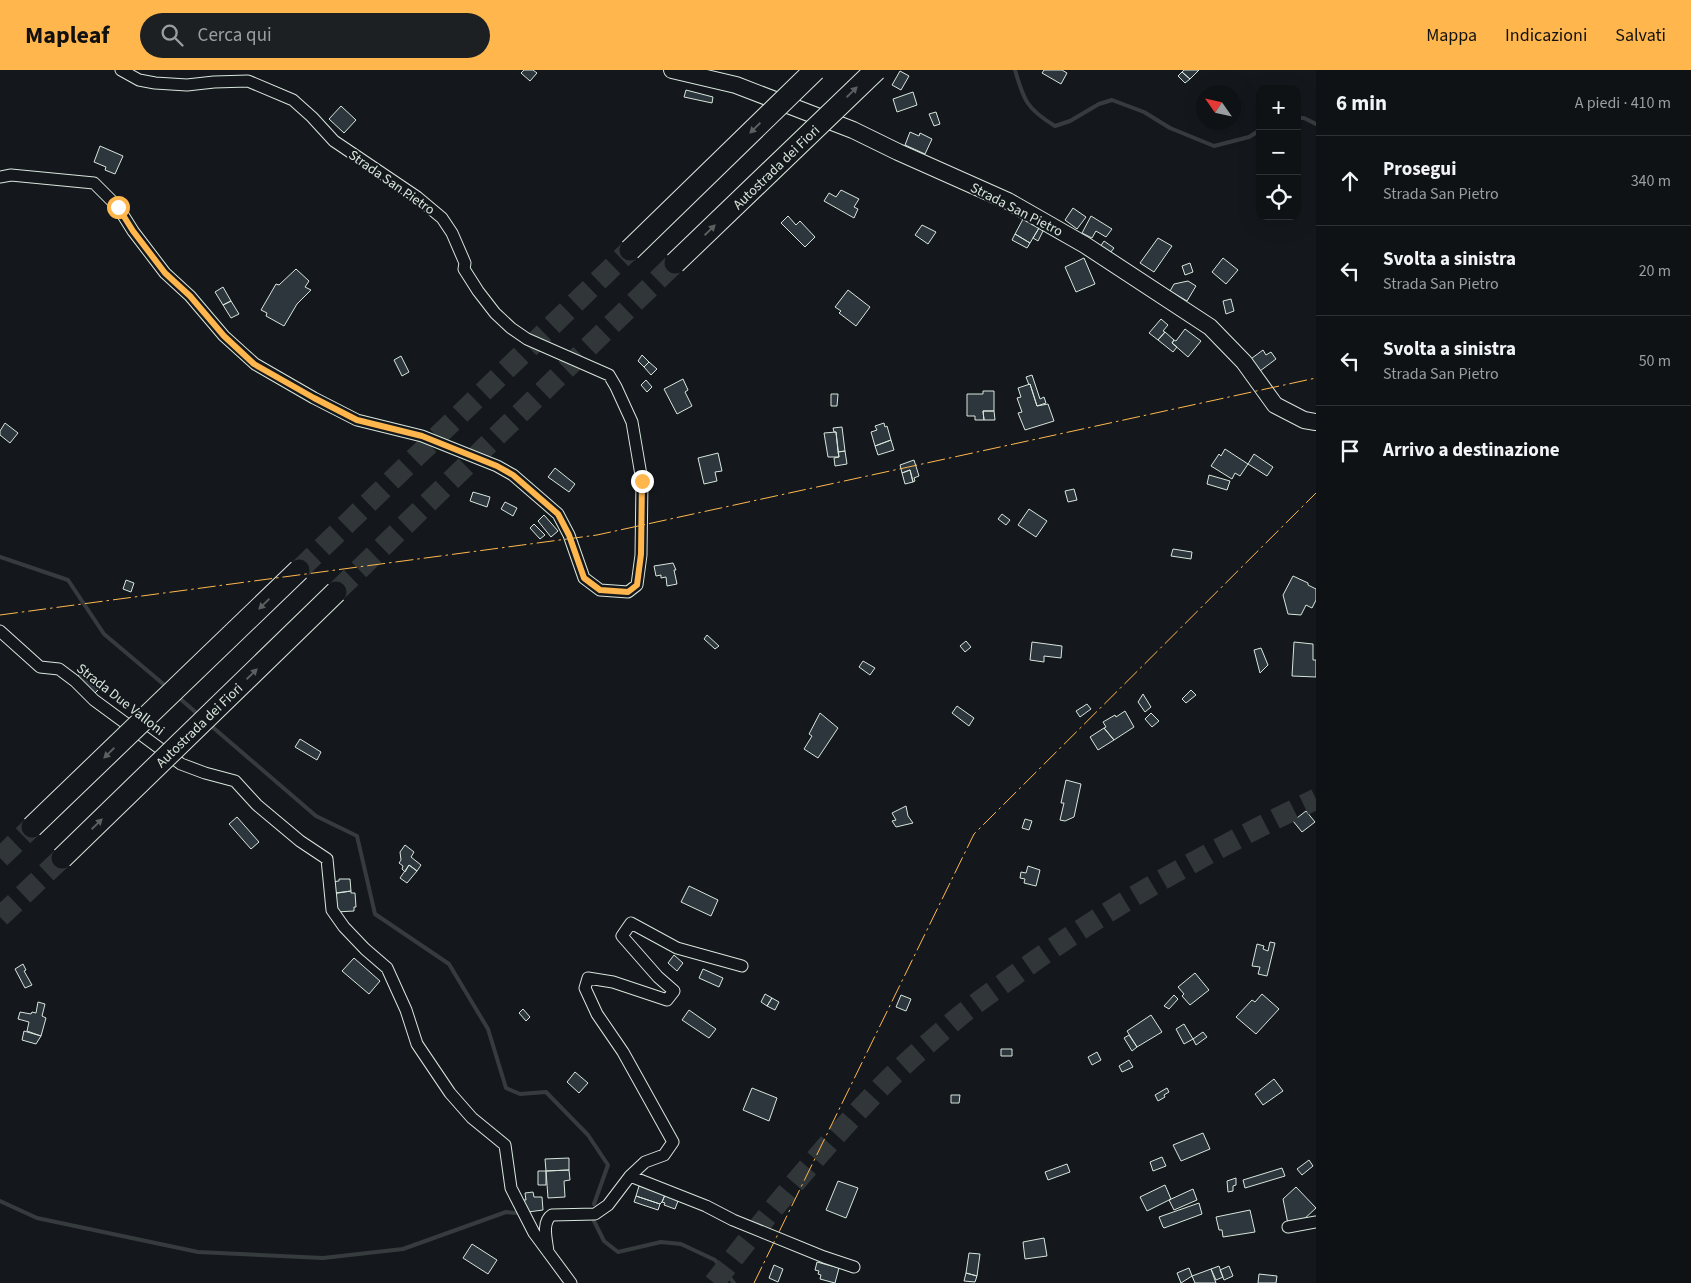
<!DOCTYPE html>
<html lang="it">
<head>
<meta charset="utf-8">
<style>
	:root { --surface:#0f1215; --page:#1d2022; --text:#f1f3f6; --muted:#9b9ea0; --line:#2f3234; --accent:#ffb74d }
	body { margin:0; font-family:"Source Sans 3",sans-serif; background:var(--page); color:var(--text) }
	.controls { position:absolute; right:15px; top:15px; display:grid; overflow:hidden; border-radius:10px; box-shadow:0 5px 20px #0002 }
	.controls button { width:45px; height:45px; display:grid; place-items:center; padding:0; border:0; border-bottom:1px solid var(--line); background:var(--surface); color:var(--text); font:25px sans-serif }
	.compass { position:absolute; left:1196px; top:15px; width:45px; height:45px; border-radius:50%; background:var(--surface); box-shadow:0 5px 20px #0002; rotate:304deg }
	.stop { position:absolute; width:15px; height:15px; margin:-11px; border:4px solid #ffb74d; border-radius:50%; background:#fff }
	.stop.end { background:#ffb74d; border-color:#fff; box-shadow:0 1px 5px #0008 }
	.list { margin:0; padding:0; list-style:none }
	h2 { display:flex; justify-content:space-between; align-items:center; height:65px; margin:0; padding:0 20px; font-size:21px }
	h2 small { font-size:16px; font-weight:400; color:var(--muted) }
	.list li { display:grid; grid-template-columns:32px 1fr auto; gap:15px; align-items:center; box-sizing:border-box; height:90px; padding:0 20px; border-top:1px solid var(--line) }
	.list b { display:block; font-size:19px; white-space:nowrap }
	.list p { margin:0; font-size:16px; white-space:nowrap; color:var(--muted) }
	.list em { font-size:16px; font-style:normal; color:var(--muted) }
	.icon { flex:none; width:28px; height:28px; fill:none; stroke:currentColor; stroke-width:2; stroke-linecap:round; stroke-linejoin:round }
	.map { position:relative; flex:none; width:1316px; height:1213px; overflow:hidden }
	header { display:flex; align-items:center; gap:30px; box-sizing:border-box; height:70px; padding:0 25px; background:var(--accent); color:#111 }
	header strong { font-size:24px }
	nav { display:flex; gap:28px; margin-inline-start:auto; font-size:18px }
	.search { width:350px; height:45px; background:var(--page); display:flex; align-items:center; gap:12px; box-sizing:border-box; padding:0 18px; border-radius:28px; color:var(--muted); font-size:19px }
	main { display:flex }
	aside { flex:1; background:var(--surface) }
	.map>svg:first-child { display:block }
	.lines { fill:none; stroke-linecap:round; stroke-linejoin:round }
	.stream { stroke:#363b3e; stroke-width:4 }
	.building { fill:#2c363c; stroke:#d8e6dc }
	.highway-tunnel { stroke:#313739; stroke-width:21; stroke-dasharray:21 11; stroke-linecap:butt }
	.street-casing { stroke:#d8e6dc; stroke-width:13 }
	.secondary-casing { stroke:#d8e6dc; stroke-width:18 }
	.street { stroke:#14181c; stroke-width:11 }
	.secondary { stroke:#14181c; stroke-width:16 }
	.highway-bridge-casing { stroke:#d8e6dc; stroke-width:23; stroke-linecap:butt }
	.highway-bridge { stroke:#14181c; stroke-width:21 }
	.power { stroke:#ffb74d; stroke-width:1; stroke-dasharray:18 4 2.5 4; stroke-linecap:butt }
	.oneway { fill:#59605f }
	.route { stroke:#ffb74d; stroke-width:6 }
	.labels { text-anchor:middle; stroke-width:4; stroke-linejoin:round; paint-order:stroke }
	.street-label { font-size:14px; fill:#d8e6dc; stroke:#14181c }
</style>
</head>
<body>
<header>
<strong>Mapleaf</strong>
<div class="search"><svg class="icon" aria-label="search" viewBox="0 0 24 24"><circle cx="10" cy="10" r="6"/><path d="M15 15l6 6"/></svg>Cerca qui</div>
<nav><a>Mappa</a><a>Indicazioni</a><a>Salvati</a></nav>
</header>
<main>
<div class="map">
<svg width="1316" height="1213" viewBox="0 0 1316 1213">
	<rect width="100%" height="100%" fill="#14181c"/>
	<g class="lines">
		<path class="stream" d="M1015,0C1024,31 1027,39 1055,56L1070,51L1099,34L1112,30L1144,42L1170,58L1214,76L1249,67L1260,60
			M1297,48H1304L1316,54
			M0,487L68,510L104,564L168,618
			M177,626L200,646
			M209,654L316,746L357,766L375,844L449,894L488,959L506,1018L520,1024L546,1022L588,1065L608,1095L594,1134
			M0,1131L37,1148L198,1182L323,1188L403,1179L506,1142L516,1143
			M594,1151L604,1171L618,1182L661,1172L681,1174L715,1190L734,1213"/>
	</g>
	<path class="building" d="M524,0H533L537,3L530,11L521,3Z
		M1044,0H1062L1067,3L1061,14L1042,3Z
		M1184,0H1199L1190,9L1182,2Z
		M900,1L909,6L901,20L892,15Z
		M1182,2L1190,9L1185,13L1178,6Z
		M686,20L713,27L712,33L684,27Z
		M913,22L917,35L897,42L893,29Z
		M341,36L356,50L344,63L329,49Z
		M936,42L940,54L934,56L929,44Z
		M910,62L919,66L920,63L932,69L925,84L905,75Z
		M100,76L123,86L115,104L105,100L106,97L94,92Z
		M841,120L859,129L854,137L858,139L854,148L824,131L829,123L836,127Z
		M1073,138L1086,147L1077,159L1065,150Z
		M788,146L796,155L800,151L815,167L805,177L781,153Z
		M1091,146L1112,159L1106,167L1096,161L1092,168L1082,163Z
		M1023,149L1039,158L1030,173L1015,164Z
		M922,155L936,162L928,174L915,165Z
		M1039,158L1043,161L1038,171L1033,168Z
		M1015,164L1030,173L1027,178L1012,170Z
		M1158,168L1172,176L1154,202L1140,193Z
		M1104,171L1114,178L1110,183L1100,177Z
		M1084,188L1095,214L1076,222L1065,197Z
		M1223,188L1238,200L1226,214L1212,202Z
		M1190,193L1193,202L1185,205L1182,196Z
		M296,199L309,211L305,217L311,220L297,234L284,256L266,246L267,243L261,240L276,214L279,215Z
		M1188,211L1196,216L1187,231L1170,221L1174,214Z
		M223,217L231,231L223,235L215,222Z
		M848,220L870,237L856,256L839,243L841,241L835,237Z
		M1231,229L1234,241L1226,244L1223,231Z
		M231,231L239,244L231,248L223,235Z
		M1161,249L1168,255L1163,261L1165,262L1158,270L1149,263Z
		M1185,259L1201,271L1188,287L1172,273L1174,270L1176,271Z
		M1165,262L1174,270L1172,273L1177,277L1173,282L1158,270Z
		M1263,280L1266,285L1271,282L1276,289L1256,304L1248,291Z
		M642,285L649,292L644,297L638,291Z
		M401,286L409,302L402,306L394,290Z
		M649,292L657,299L651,305L644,297Z
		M1032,305L1040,329L1044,327L1046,333L1037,336L1030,314L1029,315L1026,307Z
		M683,309L688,320L685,322L692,336L677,344L664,319Z
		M646,310L652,317L647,322L641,315Z
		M1030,314L1037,336L1048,334L1054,351L1025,360L1018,343L1022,342L1017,328L1021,327L1018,318Z
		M983,321H994V341H983L984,350H975V346H967V324H983Z
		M831,324H838L837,336H831Z
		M983,341H994L995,350H984Z
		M5,353L18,363L10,373L0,365V361Z
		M884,353L885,357L887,356L891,370L875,376L871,362L877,360L875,356Z
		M842,357L845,381L838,382L836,362H834L833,358Z
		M836,362L839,387H828L824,363Z
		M891,370L894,380L878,385L875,376Z
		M1225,379L1248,394L1240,406L1235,403L1232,409L1211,396L1219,384L1221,386Z
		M845,381L847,394L835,396L834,388L839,387L838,382Z
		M718,383L722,401L715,402L717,411L704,414L698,388Z
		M1254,384L1273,397L1267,406L1248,394Z
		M914,390L919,406L914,408L915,411L913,412L910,400L902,403L900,395Z
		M555,398L575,414L569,422L548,407Z
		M910,400L913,412L905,414L902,403Z
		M1209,405L1230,411L1227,420L1207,414Z
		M1074,419L1077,430L1068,432L1065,421Z
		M473,422L490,427L487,437L470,431Z
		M505,432L517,438L513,446L501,439Z
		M1029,439L1047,451L1036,467L1018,455Z
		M1002,444L1010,450L1006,455L998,449Z
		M544,445L558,461L551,467L538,451Z
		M534,454L545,465L540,469L530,458Z
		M1173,479L1192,482L1191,489L1171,486Z
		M673,493L676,500H674L677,514L667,516L666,507L661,508V505L656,506L654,496Z
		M1293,506L1308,513V515L1316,519V530L1312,538L1306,535L1301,545L1288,544L1283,525Z
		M126,510L134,513L131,522L123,519Z
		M707,565L719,576L715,579L704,569Z
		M966,571L971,577L965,582L960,576Z
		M1032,572L1062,576L1061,588L1044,586V592L1030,590Z
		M1294,572L1313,574V590H1316V607L1292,606Z
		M1261,578L1268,595L1260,603L1254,580Z
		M863,591L875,598L870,605L859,597Z
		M85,598L103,615L92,626L75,609Z
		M1191,620L1196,625L1186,633L1182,629Z
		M1143,624L1151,637L1145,642L1138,632Z
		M1087,634L1091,639L1080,647L1076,641Z
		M957,636L974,648L969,656L952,643Z
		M1125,641L1134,657L1114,670L1104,658L1106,657L1103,652L1115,645L1116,647Z
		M820,643L838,658L818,688L804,679L812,666L809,664Z
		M1151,643L1159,651L1152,657L1145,649Z
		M1104,658L1114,670L1098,680L1090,667Z
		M300,669L321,682L317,690L295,677Z
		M1066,710L1081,714L1074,747L1065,751L1060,750L1064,733H1061Z
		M906,736L908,746L913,753L896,757L892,751L896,750L892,743Z
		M1306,741L1315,752L1302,762L1293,751Z
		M237,747L259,772L251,779L229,754Z
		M1025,749L1032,751L1029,760L1022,758Z
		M405,775L414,782L411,787L421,795L417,801L409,795L405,802L402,799L403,796L399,793L401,790L400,782Z
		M409,795L417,801L407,813L400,808Z
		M1028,796L1040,800L1036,816L1024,813L1025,809L1020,808L1021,802L1026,803Z
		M339,809H350L351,821L332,824L331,812L339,811Z
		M689,816L718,830L711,846L681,832Z
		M351,821V823H355L356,837H354V841L336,842L335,823Z
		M1270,872L1275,873L1267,906L1258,904L1260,897L1252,896L1257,874L1264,876L1263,879L1268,881Z
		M674,885L683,893L677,901L668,893Z
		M354,888L380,911L369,924L342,901Z
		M23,894L26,900L24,901L32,915L25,918L15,899Z
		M703,899L723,908L719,917L699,908Z
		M1195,903L1209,920L1190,935L1182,926L1184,924L1178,917Z
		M765,924L772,928L767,936L761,932Z
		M1262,924L1279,939L1256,964L1236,947L1252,930L1255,932Z
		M901,925L911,929L906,941L896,937Z
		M1174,925L1178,929L1169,939L1164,936Z
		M772,928L779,932L775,940L767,936Z
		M38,932L45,934L42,946L46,948L41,966L27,961L29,952L18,949L20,942L31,944L32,942L36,943Z
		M523,939L530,947L526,951L519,943Z
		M689,940L716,959L709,968L682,950Z
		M1151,945L1162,962L1137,977L1127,961Z
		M1184,954L1193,969L1184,974L1176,959Z
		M24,961L41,966L36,974L22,970Z
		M1203,962L1207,967L1196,975L1193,969Z
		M1129,965L1137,977L1132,981L1124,968Z
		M1001,979H1012V986H1001Z
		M1097,982L1101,990L1092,995L1088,987Z
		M1129,990L1133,997L1122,1002L1119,996Z
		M575,1002L588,1013L579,1023L567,1012Z
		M1274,1009L1283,1021L1263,1035L1255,1024Z
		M752,1018L777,1028L769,1051L743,1040Z
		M1167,1018L1169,1022L1164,1025L1165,1027L1158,1031L1155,1025Z
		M951,1025H960L959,1033H951Z
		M1203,1063L1210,1079L1181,1091L1173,1075Z
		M1162,1087L1166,1096L1153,1101L1150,1092Z
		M569,1088V1100L546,1101L545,1089Z
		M1309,1090L1313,1096L1302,1105L1297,1099Z
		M1067,1094L1070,1102L1048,1110L1045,1102Z
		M1282,1098L1285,1106L1245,1118L1243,1110Z
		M569,1100L570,1110L564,1111L565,1127L548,1128L546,1101Z
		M538,1101H546V1115H538Z
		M1236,1108V1115L1233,1116V1121L1228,1122L1227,1111Z
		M838,1111L858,1118L846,1148L826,1140Z
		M1165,1115L1171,1129L1147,1141L1140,1127Z
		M639,1116L665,1125L662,1132L660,1134L636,1126Z
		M1296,1117L1316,1138L1302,1151L1288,1154L1283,1129Z
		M1193,1119L1197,1130L1174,1140L1169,1130Z
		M533,1122L534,1127H542L543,1140L528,1142L519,1130H526L525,1123Z
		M665,1125L678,1131L675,1139L664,1135L665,1133L662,1132Z
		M636,1126L660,1134L658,1140L634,1132Z
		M1199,1133L1202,1144L1164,1158L1163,1157L1159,1147Z
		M1250,1140L1255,1162L1223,1167L1222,1160H1219L1216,1147Z
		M1044,1168L1047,1186L1025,1189L1023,1172Z
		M472,1174L497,1190L488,1204L463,1188Z
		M969,1183L980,1184L977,1206L966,1203Z
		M817,1192L839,1198L835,1213L820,1209L821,1205L818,1204L819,1201L815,1200Z
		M774,1195L783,1199L778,1212L769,1208Z
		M1219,1196L1223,1207L1216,1210L1211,1199Z
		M1229,1196L1233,1206L1224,1210L1220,1200Z
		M1189,1198L1192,1206L1181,1213L1177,1203Z
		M1211,1199L1216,1213H1195L1192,1206Z
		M966,1203L977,1206L975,1212L964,1211Z
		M1259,1204L1277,1206L1276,1213H1258Z"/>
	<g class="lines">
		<path class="highway-tunnel" d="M299,500L630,180
			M336,522L675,193
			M0,788L32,757
			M0,847L62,788
			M714,1213C767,1145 822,1078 882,1016C905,993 931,971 955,950C974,934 995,920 1015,905C1109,836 1211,780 1316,729"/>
		<g class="street-casing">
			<path id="street" d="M0,107L11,105L94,113L118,137L133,161L165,203L190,226L224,266L255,294L314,328L357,350L422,366L497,396L513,405L558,444L569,465L584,508L600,520L628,522L637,515L641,485L642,411L632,352L616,317L609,305L527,269L511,258L495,243L478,221L464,199L465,193L452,163L442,148L417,127L334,71L312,47L293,30L248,11L214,12L187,15L155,13L139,10L121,0
				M0,561L40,597L59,599L75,611L94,630L181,694L205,703L235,711L257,735L300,771L327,789L332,840L344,857L365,879L387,898L406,940L417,974L450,1023L472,1048L505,1075L511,1118L534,1163L571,1213
				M630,1106L706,1136L733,1150L824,1187L854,1197
				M1288,1157L1316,1152
				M548,1182C547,1171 541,1152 552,1145L595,1144L608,1135L630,1106L645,1092L664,1085L673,1072L623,982L597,944L585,918L588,908L613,912L667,930L674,921L658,907L622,866L631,853L677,878L742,896"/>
		</g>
		<g class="secondary-casing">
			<path id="secondary" d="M672,0L736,15L853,60L898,82L1008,131L1085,175L1210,257L1244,292L1275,335L1304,350L1316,352"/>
		</g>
		<use href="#street" class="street"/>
		<use href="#secondary" class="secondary"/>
		<g class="highway-bridge-casing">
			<path id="highway-bridge" d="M630,180L815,0
				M675,193L876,0
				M32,757L299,500
				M62,788L336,522"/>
		</g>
		<use href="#highway-bridge" class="highway-bridge"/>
		<path class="power" d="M0,545L597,465L1316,308
			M754,1213L974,764L1316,423"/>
	</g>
	<defs><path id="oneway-solid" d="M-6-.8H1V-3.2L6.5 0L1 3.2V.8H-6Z" transform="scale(1.25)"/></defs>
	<g class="oneway">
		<use href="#oneway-solid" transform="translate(852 22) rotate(-44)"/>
		<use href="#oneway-solid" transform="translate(755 58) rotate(136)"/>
		<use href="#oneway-solid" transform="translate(710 160) rotate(-44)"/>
		<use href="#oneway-solid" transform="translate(264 534) rotate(136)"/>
		<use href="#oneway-solid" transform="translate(252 604) rotate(-44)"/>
		<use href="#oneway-solid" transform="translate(109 683) rotate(136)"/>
		<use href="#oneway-solid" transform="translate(97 754) rotate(-44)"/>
	</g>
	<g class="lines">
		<path class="route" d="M118,137L133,161L165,203L190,226L224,266L254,294L314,328L357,350L422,366L497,396L513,405L558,444L569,465L584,508L600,520L628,522L637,515L641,484L642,411"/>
	</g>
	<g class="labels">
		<g class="street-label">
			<text transform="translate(776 97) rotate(-44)" y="5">Autostrada dei Fiori</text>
			<text transform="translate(392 112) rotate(35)" y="5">Strada San Pietro</text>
			<text transform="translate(1017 139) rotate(27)" y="5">Strada San Pietro</text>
			<text transform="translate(121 629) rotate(38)" y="5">Strada Due Valloni</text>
			<text transform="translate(199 655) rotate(-44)" y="5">Autostrada dei Fiori</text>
		</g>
	</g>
</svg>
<div class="controls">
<button>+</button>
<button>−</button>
<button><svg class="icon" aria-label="locate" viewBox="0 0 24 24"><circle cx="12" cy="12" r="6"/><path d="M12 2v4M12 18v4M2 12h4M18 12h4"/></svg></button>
</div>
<svg class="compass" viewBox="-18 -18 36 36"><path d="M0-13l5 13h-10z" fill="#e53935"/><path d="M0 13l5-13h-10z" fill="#9b9ea0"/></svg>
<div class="stop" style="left:118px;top:137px"></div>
<div class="stop end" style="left:642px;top:411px"></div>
</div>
<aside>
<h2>6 min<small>A piedi · 410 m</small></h2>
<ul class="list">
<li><svg class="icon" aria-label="ahead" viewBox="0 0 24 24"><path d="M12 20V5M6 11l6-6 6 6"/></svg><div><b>Prosegui</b><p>Strada San Pietro</p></div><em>340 m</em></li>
<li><svg class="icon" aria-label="left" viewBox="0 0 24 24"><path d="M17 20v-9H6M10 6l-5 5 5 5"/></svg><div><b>Svolta a sinistra</b><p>Strada San Pietro</p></div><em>20 m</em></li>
<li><svg class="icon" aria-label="left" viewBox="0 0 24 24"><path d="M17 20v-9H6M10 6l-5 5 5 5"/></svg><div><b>Svolta a sinistra</b><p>Strada San Pietro</p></div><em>50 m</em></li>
<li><svg class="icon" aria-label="arrive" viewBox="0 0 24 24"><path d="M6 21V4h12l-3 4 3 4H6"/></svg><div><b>Arrivo a destinazione</b></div></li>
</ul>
</aside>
</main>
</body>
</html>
